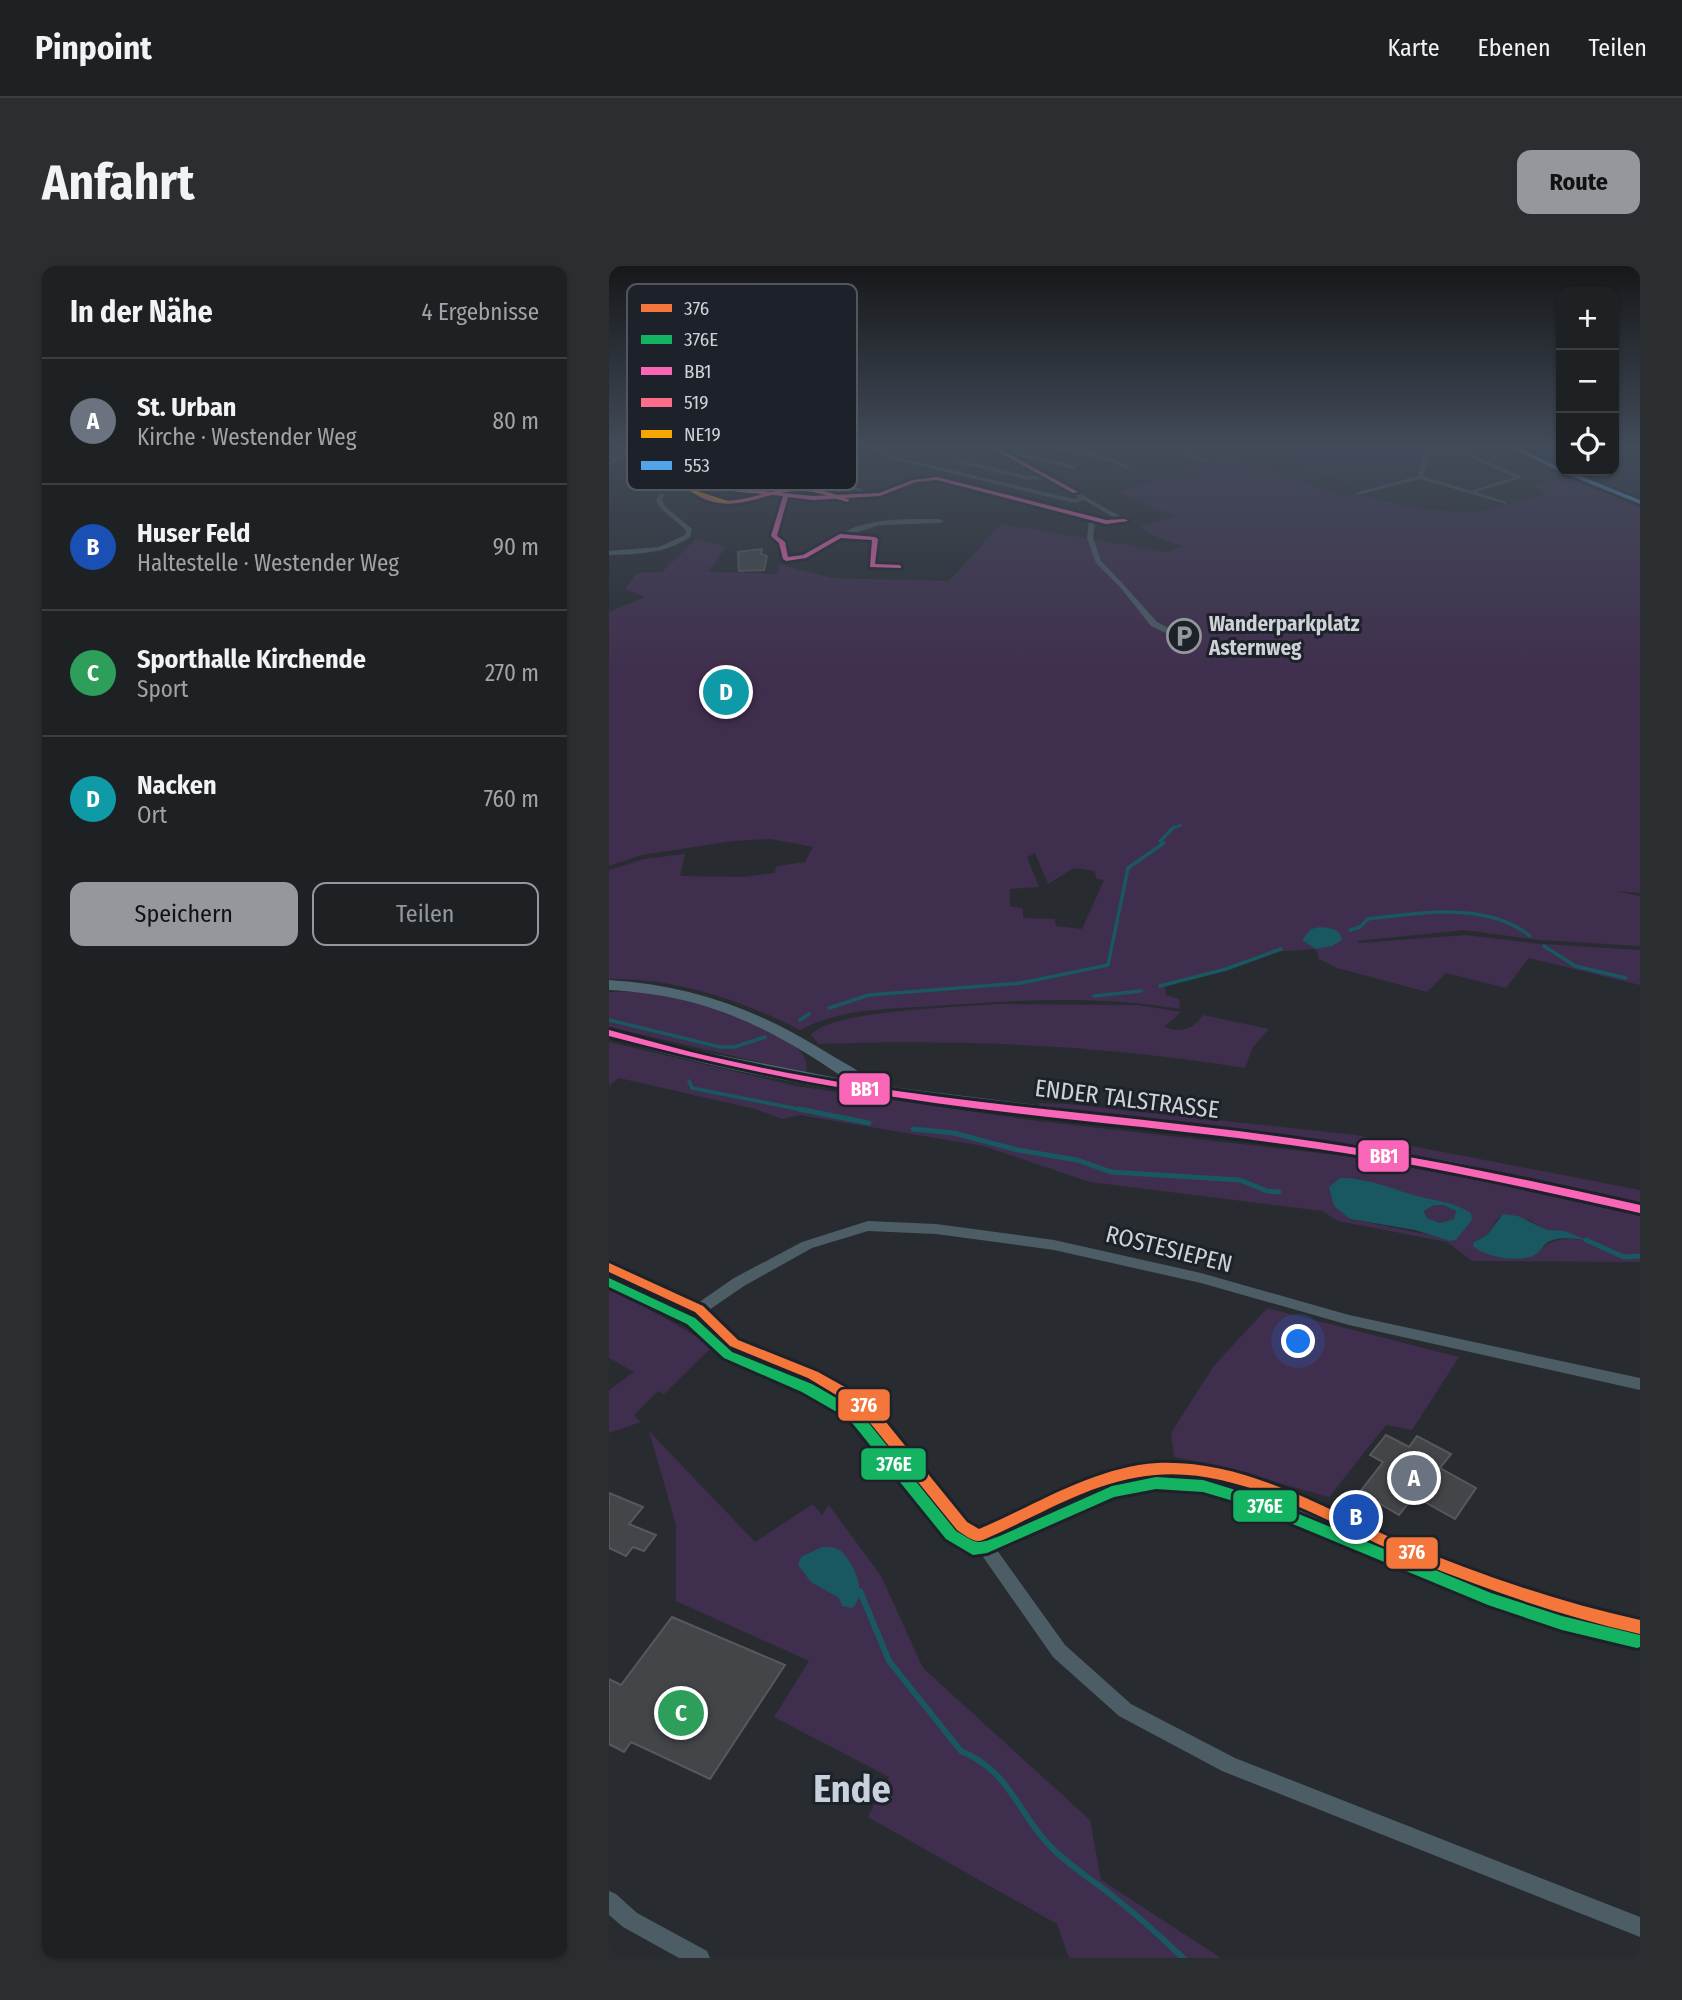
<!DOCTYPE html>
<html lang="de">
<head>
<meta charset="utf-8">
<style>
	:root { --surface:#1e2124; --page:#2b2e31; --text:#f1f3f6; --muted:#a1a3a6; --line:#3c3e41; --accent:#94989d }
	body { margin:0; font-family:"Fira Sans Condensed",sans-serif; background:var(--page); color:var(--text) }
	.controls { position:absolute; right:21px; top:21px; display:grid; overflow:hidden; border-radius:14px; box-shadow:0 2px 5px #0004 }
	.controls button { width:63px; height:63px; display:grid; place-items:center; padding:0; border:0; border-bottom:2px solid var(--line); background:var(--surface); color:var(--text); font:35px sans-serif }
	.you { position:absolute; left:690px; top:1076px; width:24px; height:24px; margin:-18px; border:5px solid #fff; border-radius:50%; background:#1a73e8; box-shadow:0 0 0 10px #1a73e833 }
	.badge { display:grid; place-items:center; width:46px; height:46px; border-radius:50%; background:var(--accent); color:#fff; font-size:23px; font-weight:700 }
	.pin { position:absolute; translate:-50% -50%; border:4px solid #fff; box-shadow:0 2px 7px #0006 }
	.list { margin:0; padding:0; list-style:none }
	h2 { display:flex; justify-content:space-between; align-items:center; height:91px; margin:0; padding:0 28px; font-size:30px }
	h2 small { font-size:23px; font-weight:400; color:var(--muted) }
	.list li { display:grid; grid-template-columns:46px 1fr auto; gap:21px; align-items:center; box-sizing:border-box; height:126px; padding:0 28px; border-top:2px solid var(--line) }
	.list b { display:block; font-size:26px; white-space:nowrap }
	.list p { margin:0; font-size:23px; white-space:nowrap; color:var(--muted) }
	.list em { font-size:23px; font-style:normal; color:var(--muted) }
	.actions { display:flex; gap:14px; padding:21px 28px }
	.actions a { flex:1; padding:16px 0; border:2px solid var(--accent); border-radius:14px; text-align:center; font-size:24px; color:var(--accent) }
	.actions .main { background:var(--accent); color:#111 }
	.icon { flex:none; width:38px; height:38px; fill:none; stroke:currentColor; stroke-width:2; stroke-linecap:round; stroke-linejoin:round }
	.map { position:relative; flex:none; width:1031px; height:1692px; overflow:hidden; border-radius:14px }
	header { display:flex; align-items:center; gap:42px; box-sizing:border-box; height:98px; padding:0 35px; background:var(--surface); border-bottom:2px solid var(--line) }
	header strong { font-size:33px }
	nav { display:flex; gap:38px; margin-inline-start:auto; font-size:24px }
	.intro { display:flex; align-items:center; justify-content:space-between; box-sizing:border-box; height:168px; padding:0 42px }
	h1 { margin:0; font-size:49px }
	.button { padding:18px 32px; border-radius:14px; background:var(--accent); color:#111; font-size:24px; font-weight:700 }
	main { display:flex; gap:42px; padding:0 42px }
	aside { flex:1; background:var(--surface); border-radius:14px; box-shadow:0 2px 5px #0004 }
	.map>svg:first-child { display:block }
	.built { fill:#28303d }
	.green { fill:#402e4e; fill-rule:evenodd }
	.water { fill:#195761; fill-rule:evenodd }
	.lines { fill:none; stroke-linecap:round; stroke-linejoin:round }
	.stream-far3 { stroke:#195761; stroke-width:2.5 }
	.stream-far2 { stroke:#195761; stroke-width:3.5 }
	.stream-far1 { stroke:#195761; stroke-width:5 }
	.stream { stroke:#195761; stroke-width:6 }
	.building { fill:#444549; stroke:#56585c; stroke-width:2 }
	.street { fill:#4c5d66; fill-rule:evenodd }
	.secondary { fill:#506773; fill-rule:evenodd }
	.bus-1-casing { stroke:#1c212a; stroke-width:6 }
	.bus-2-casing { stroke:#1c212a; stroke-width:6 }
	.bus-3-casing { stroke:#1c212a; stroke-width:6 }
	.bus-4-casing { stroke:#1c212a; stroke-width:6 }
	.bus-5-casing { stroke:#1c212a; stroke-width:6 }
	.bus-6-casing { stroke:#1c212a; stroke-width:6 }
	.bus-1 { fill:#f5763a; fill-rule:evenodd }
	.bus-2 { fill:#13b361; fill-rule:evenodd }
	.bus-3 { fill:#fa66b7; fill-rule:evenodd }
	.bus-4 { fill:#fb6d88; fill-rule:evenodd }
	.bus-5 { fill:#f7a600; fill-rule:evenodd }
	.bus-6 { fill:#53a3e8; fill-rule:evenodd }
	.labels { text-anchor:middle; stroke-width:6; stroke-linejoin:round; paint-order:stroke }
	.far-poi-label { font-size:21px; font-weight:bold; fill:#ced2d7; stroke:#1c212a; text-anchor:start }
	.street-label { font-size:24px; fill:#ced2d7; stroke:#1c212a }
	.near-district-label { font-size:38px; font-weight:bold; fill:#c9d1dc; stroke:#1c212a }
	.key { fill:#1c212a; stroke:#51565e; stroke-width:2 }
	.key-label { font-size:19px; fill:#ced2d7 }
	.line-badge { stroke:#1c212a; stroke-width:2.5 }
	.badge-label { font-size:19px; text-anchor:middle; font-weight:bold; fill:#fff }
</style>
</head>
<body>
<header>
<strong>Pinpoint</strong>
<nav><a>Karte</a><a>Ebenen</a><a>Teilen</a></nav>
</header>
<div class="intro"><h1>Anfahrt</h1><a class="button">Route</a></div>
<main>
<aside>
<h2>In der Nähe<small>4 Ergebnisse</small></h2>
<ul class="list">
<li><span class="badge" style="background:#6b7280">A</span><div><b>St. Urban</b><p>Kirche · Westender Weg</p></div><em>80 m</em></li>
<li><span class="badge" style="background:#1a4fb4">B</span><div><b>Huser Feld</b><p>Haltestelle · Westender Weg</p></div><em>90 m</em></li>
<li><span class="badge" style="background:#2e9e5b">C</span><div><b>Sporthalle Kirchende</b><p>Sport</p></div><em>270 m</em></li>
<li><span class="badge" style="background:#0f9aa8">D</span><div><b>Nacken</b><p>Ort</p></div><em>760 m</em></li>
</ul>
<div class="actions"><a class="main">Speichern</a><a>Teilen</a></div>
</aside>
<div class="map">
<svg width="1031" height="1692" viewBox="0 0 1031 1692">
	<rect width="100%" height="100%" fill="#282c30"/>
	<path class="built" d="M641,181H803L815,189L811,211L755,224Z
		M1031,183V234L971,205H1005V188Z"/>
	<path class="green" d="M625,192L731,229L718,234L742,228L812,243L866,247L939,228L923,219L964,211L1031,238V627L1006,625L1031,630V680L931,674L855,664L748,675L750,677L856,669L932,678L1031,684V719L920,692L897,722L837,707L818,726L728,702L710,693L707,683L661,686L629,699L556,717L557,729L570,733L571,743C490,729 408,734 326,740C280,743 233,742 191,764C135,735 64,711 0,713V604L35,593L76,588L71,610L134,611L165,607L168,600L196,596L204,581L162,573L124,575L33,589L0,600V346L36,331L16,323L28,307L53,306L87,273L117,281L99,306L169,308V298L223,312L340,315L392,258L559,286L572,280L541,269L532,260L566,250L508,226L563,209L577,214L589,211L572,204ZM426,587L439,618L465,602L485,605L488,613L495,614L473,663L447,660L446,653L414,652V643L401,640V623L430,621L418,591Z
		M216,217L246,226L187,228L188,226Z
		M30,725C62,730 210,761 197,807L0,761V726Z
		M388,738L529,739L572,746L555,761C572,767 584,764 594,749L660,763L644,781L636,802C495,779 352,773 210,778L202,769C224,743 350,742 388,738Z
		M0,776L187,820L428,855L737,890L917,923L1031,950V996L863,995L838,976L729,955L713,945L481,916L374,880L190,849L174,853L146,843L10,812L0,820ZM748,912L861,947L863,954L847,974L741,953ZM890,951L920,954L938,965H956L974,974C953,972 941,972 926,989L865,976L878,969Z
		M430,837L459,838L746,869L1031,924V937L919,911L741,878L431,842Z
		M825,939H834L847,945L845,953L831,957L818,952L815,945Z
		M0,1020L104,1080L55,1128L49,1125L25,1149L32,1156L0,1167V1124L25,1106L0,1092Z
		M658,1042L850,1091L803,1164L777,1159L720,1231L617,1202L565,1191L562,1167L604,1101Z
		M40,1165L146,1276L204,1238L213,1249L220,1239L272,1310L314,1402L481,1554L492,1614L612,1692H460L448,1658L259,1551L280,1511L165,1451L200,1395L67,1335V1259Z"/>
	<path class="water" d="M711,661C721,662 731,662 733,674L723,680L707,683L693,674L702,663Z
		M731,912C757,911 780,922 805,929C826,935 843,935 862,947L863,954L847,974L841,975L806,964L741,953L725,940L720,921ZM825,939H834L847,945L845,953L831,957L818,952L815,945Z
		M894,948L909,950L938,964L956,965L977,974C965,973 950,970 939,976C934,979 932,985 927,988C913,998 876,991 864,980L865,976L878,969Z
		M213,1281C221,1281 228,1280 234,1287C246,1299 259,1330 243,1342L233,1340L230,1332L202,1316L189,1299L192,1291Z"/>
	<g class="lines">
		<path class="stream-far3" d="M562,563L572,559"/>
		<path class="stream-far2" d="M741,664L751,661L759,653C811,647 878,635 921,670
			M935,680L966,700L1017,712
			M551,720L617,703L672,683
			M485,730L532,725
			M220,742L260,729L412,717L499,699L519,602L555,577L551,575L565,561
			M0,754L111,781H125L156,771
			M191,754L200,748
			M80,815L83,822L199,845"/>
		<path class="stream-far1" d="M190,843L260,857
			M304,863L345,867L409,884L468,894L502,906L631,914L658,925L670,926
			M977,974L1015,991L1031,990"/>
		<path class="stream" d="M251,1325L280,1395L352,1485C403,1506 409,1550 446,1585C463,1601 483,1614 501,1628C527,1648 551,1670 574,1692"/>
	</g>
	<path class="building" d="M153,283L152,288L158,290L155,304L130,305L129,286Z
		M777,1169L800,1181L808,1170L842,1188L831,1202L867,1222L846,1253L805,1230L790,1249L751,1226L774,1196L761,1189Z
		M0,1227L34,1241L20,1258L47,1269L35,1285L24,1281L17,1290L0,1282Z
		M63,1351L176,1399L101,1513L22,1476L15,1486L0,1478V1413L12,1419Z"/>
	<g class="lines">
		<path class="street" d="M46,181H58L44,194V201L49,202V204L38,203V194L47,184L19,189L0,199V195L15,187Z
			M89,181H95L82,198L84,202L100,200L142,181H150L103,202L86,205L87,208L103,215L136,223L223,191L222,188L207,181H215L227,186L228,193L187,208L254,223L253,229C279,225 302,211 328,210L497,254H509L475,234L465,237L288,194L259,181H267L292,192L465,233L470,232L437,213L419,214L347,196L350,194L419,210H431L380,181H387L395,186L398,184L467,200L465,203L400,188L518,254L516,257L497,258L486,255L484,272L492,295L515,319L548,356L585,375L578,377L542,360L511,321L487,297L478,272L480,253L328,214C307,214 289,226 269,230C239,236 209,234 179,232L168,269L176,276L179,291C203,294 226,268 249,260C276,252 303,253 331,253L334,255L331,257L271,259L239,269L268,272L267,298L290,299L293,301L292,302L261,301L263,275L233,272L201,291L183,296L174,293L170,277L162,270L173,232C146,229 110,227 86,211C81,208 79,203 76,198ZM182,209L249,225V229L204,230L142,224Z
			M303,181H313L314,182L311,184Z
			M439,181C462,181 504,189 522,202L517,203L505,196Z
			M556,181H564L601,196L596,197Z
			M856,181H862L867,190L912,210V212L867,226L897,236V238L811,213L749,229L746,227L808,210L816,187L858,185ZM860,188L863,192L905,211L862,225L814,210L820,190Z
			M52,227L55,229L53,234L57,241L83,263L81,271C56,288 29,288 0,289V285L50,281L76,269L77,264L52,243L47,234Z
			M259,955L327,958L445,974L592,1007L740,1049L1031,1112V1124L740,1059L592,1017L445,984L327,968L259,965L203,982L135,1020L100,1044L130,1073L209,1105L259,1134L359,1255L370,1262C428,1239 481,1204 543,1197C605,1190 666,1221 721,1245C753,1259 786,1272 819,1286C888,1314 958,1338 1031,1353V1369C954,1353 881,1327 809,1297C776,1283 743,1269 711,1255C659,1232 602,1203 543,1210C484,1217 434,1251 380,1273L456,1379L522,1438L626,1492L1031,1651V1671L613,1505L510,1450L444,1391L363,1275L347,1265L249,1142L199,1113L120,1081L85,1047L0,1007V996L89,1037L125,1012L193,976Z
			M0,1625L7,1628L28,1647L98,1685L101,1692H70L14,1661L0,1649Z"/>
		<path class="secondary" d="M898,181H909L952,201V205H962L1031,233V239L949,206Z
			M0,714C80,719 149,743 217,786C233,796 253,805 266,819L741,878L850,897L1031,937V949C909,921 787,895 662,879C441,851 215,836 0,772V762L80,783L238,814C159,760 97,729 0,724Z"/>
		<g class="bus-1-casing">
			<path id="bus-1" d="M0,997L94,1040L129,1074L209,1106L259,1134L358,1256L370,1263C427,1239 485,1201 548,1197C636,1193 716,1243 794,1277C871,1309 950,1336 1031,1354V1368C953,1350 878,1324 805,1294C725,1261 635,1201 546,1209C484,1214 430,1250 374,1274C365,1278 356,1269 348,1264L249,1142L199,1112L121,1080L86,1046L0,1006Z"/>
		</g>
		<g class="bus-2-casing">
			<path id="bus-2" d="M0,1012L86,1052L123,1086L203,1118L250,1145L347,1265C369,1278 367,1279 391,1270L503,1220L547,1211L594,1214L646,1230L882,1327L953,1350L1031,1369V1381L1028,1382L953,1364L879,1339L638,1239L594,1226L547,1223L505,1231L378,1287L364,1289L337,1273L240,1153L193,1126L115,1092L78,1058L0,1021Z"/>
		</g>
		<g class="bus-3-casing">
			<path id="bus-3" d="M90,181H94L81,198L87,208L123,222L204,230L270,227L304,214L328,211L497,254L516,253L519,255L497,258L328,214L307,216L271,230L204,234L179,231L168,270L176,276L179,291L194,289L231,268L266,271L269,273L266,298L290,299L292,300V302L261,301L263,274L232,272L197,292L177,295L174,293L170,277L162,270L174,230L122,225L83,210L77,198Z
				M381,181H387L469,226L464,227Z
				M0,764C27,771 54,779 82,786C136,799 192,810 248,819C401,843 556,853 709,876C818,892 924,915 1031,939V947C924,923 818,899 709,883C582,864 454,855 326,837C216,821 108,799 0,770Z"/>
		</g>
		<g class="bus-4-casing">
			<path id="bus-4" d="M71,181H75C68,193 66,204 76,215C111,254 148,223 188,222C205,221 226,227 241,234L238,236C222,231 206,224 190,225C155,225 129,248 93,232C85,228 77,223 71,216C61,204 63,194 71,181Z"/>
		</g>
		<g class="bus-5-casing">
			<path id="bus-5" d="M70,211L88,225L119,235L116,237L84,227L68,213Z"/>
		</g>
		<g class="bus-6-casing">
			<path id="bus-6" d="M900,181H906L952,202V205H959L1031,234V238L950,205Z"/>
		</g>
		<use href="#bus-1" class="bus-1"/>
		<use href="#bus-2" class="bus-2"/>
		<use href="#bus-3" class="bus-3"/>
		<use href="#bus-4" class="bus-4"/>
		<use href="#bus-5" class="bus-5"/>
		<use href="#bus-6" class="bus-6"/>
	</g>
	<linearGradient id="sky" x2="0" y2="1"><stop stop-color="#16181a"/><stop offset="0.43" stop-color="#424b59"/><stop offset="1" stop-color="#424b59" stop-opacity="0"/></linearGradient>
	<rect width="1031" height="418" fill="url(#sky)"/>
	<defs>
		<g id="parking-ring" transform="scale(1.75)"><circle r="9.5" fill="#1c212a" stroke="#94989d" stroke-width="1.5"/><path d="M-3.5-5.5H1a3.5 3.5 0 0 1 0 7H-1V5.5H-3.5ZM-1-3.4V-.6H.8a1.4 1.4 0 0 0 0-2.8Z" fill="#94989d"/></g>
	</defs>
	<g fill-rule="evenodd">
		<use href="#parking-ring" x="575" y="370"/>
	</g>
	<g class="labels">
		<g class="far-poi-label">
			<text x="600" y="365">Wanderparkplatz<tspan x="600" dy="24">Asternweg</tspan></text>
		</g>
		<g class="street-label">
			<text transform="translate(518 833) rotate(7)" y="8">ENDER TALSTRASSE</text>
			<text transform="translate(560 983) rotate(14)" y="8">ROSTESIEPEN</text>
		</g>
		<g class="near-district-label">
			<text x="243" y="1536">Ende</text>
		</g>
	</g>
	<rect x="18" y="18" width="230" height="206" rx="10" class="key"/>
	<rect x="32" y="38" width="31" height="8" fill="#f5763a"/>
	<rect x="32" y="69" width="31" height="9" fill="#13b361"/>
	<rect x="32" y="101" width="31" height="8" fill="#fa66b7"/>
	<rect x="32" y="132" width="31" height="9" fill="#fb6d88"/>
	<rect x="32" y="164" width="31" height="8" fill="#f7a600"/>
	<rect x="32" y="195" width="31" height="9" fill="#53a3e8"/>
	<g class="key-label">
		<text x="75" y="49">376</text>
		<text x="75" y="80">376E</text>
		<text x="75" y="112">BB1</text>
		<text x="75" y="143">519</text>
		<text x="75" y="175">NE19</text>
		<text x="75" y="206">553</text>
	</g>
	<g class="line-badge">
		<rect x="229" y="806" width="53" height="34" rx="7" fill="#fa66b7"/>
		<rect x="748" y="873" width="53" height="34" rx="7" fill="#fa66b7"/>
		<rect x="228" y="1122" width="54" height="34" rx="7" fill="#f5763a"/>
		<rect x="251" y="1181" width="67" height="34" rx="7" fill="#13b361"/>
		<rect x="623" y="1223" width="66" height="34" rx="7" fill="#13b361"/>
		<rect x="776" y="1270" width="54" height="34" rx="7" fill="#f5763a"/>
	</g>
	<g class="badge-label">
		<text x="256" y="830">BB1</text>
		<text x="775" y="897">BB1</text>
		<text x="255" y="1146">376</text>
		<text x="285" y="1205">376E</text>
		<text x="656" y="1247">376E</text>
		<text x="803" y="1293">376</text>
	</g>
</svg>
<div class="controls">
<button>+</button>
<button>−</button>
<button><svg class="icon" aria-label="locate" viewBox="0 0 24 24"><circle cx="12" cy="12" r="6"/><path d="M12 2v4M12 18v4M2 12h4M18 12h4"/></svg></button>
</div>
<div class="you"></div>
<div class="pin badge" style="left:805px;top:1212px;background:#6b7280">A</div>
<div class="pin badge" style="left:747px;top:1251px;background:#1a4fb4">B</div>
<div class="pin badge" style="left:72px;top:1447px;background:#2e9e5b">C</div>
<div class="pin badge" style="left:117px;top:426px;background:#0f9aa8">D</div>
</div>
</main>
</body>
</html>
